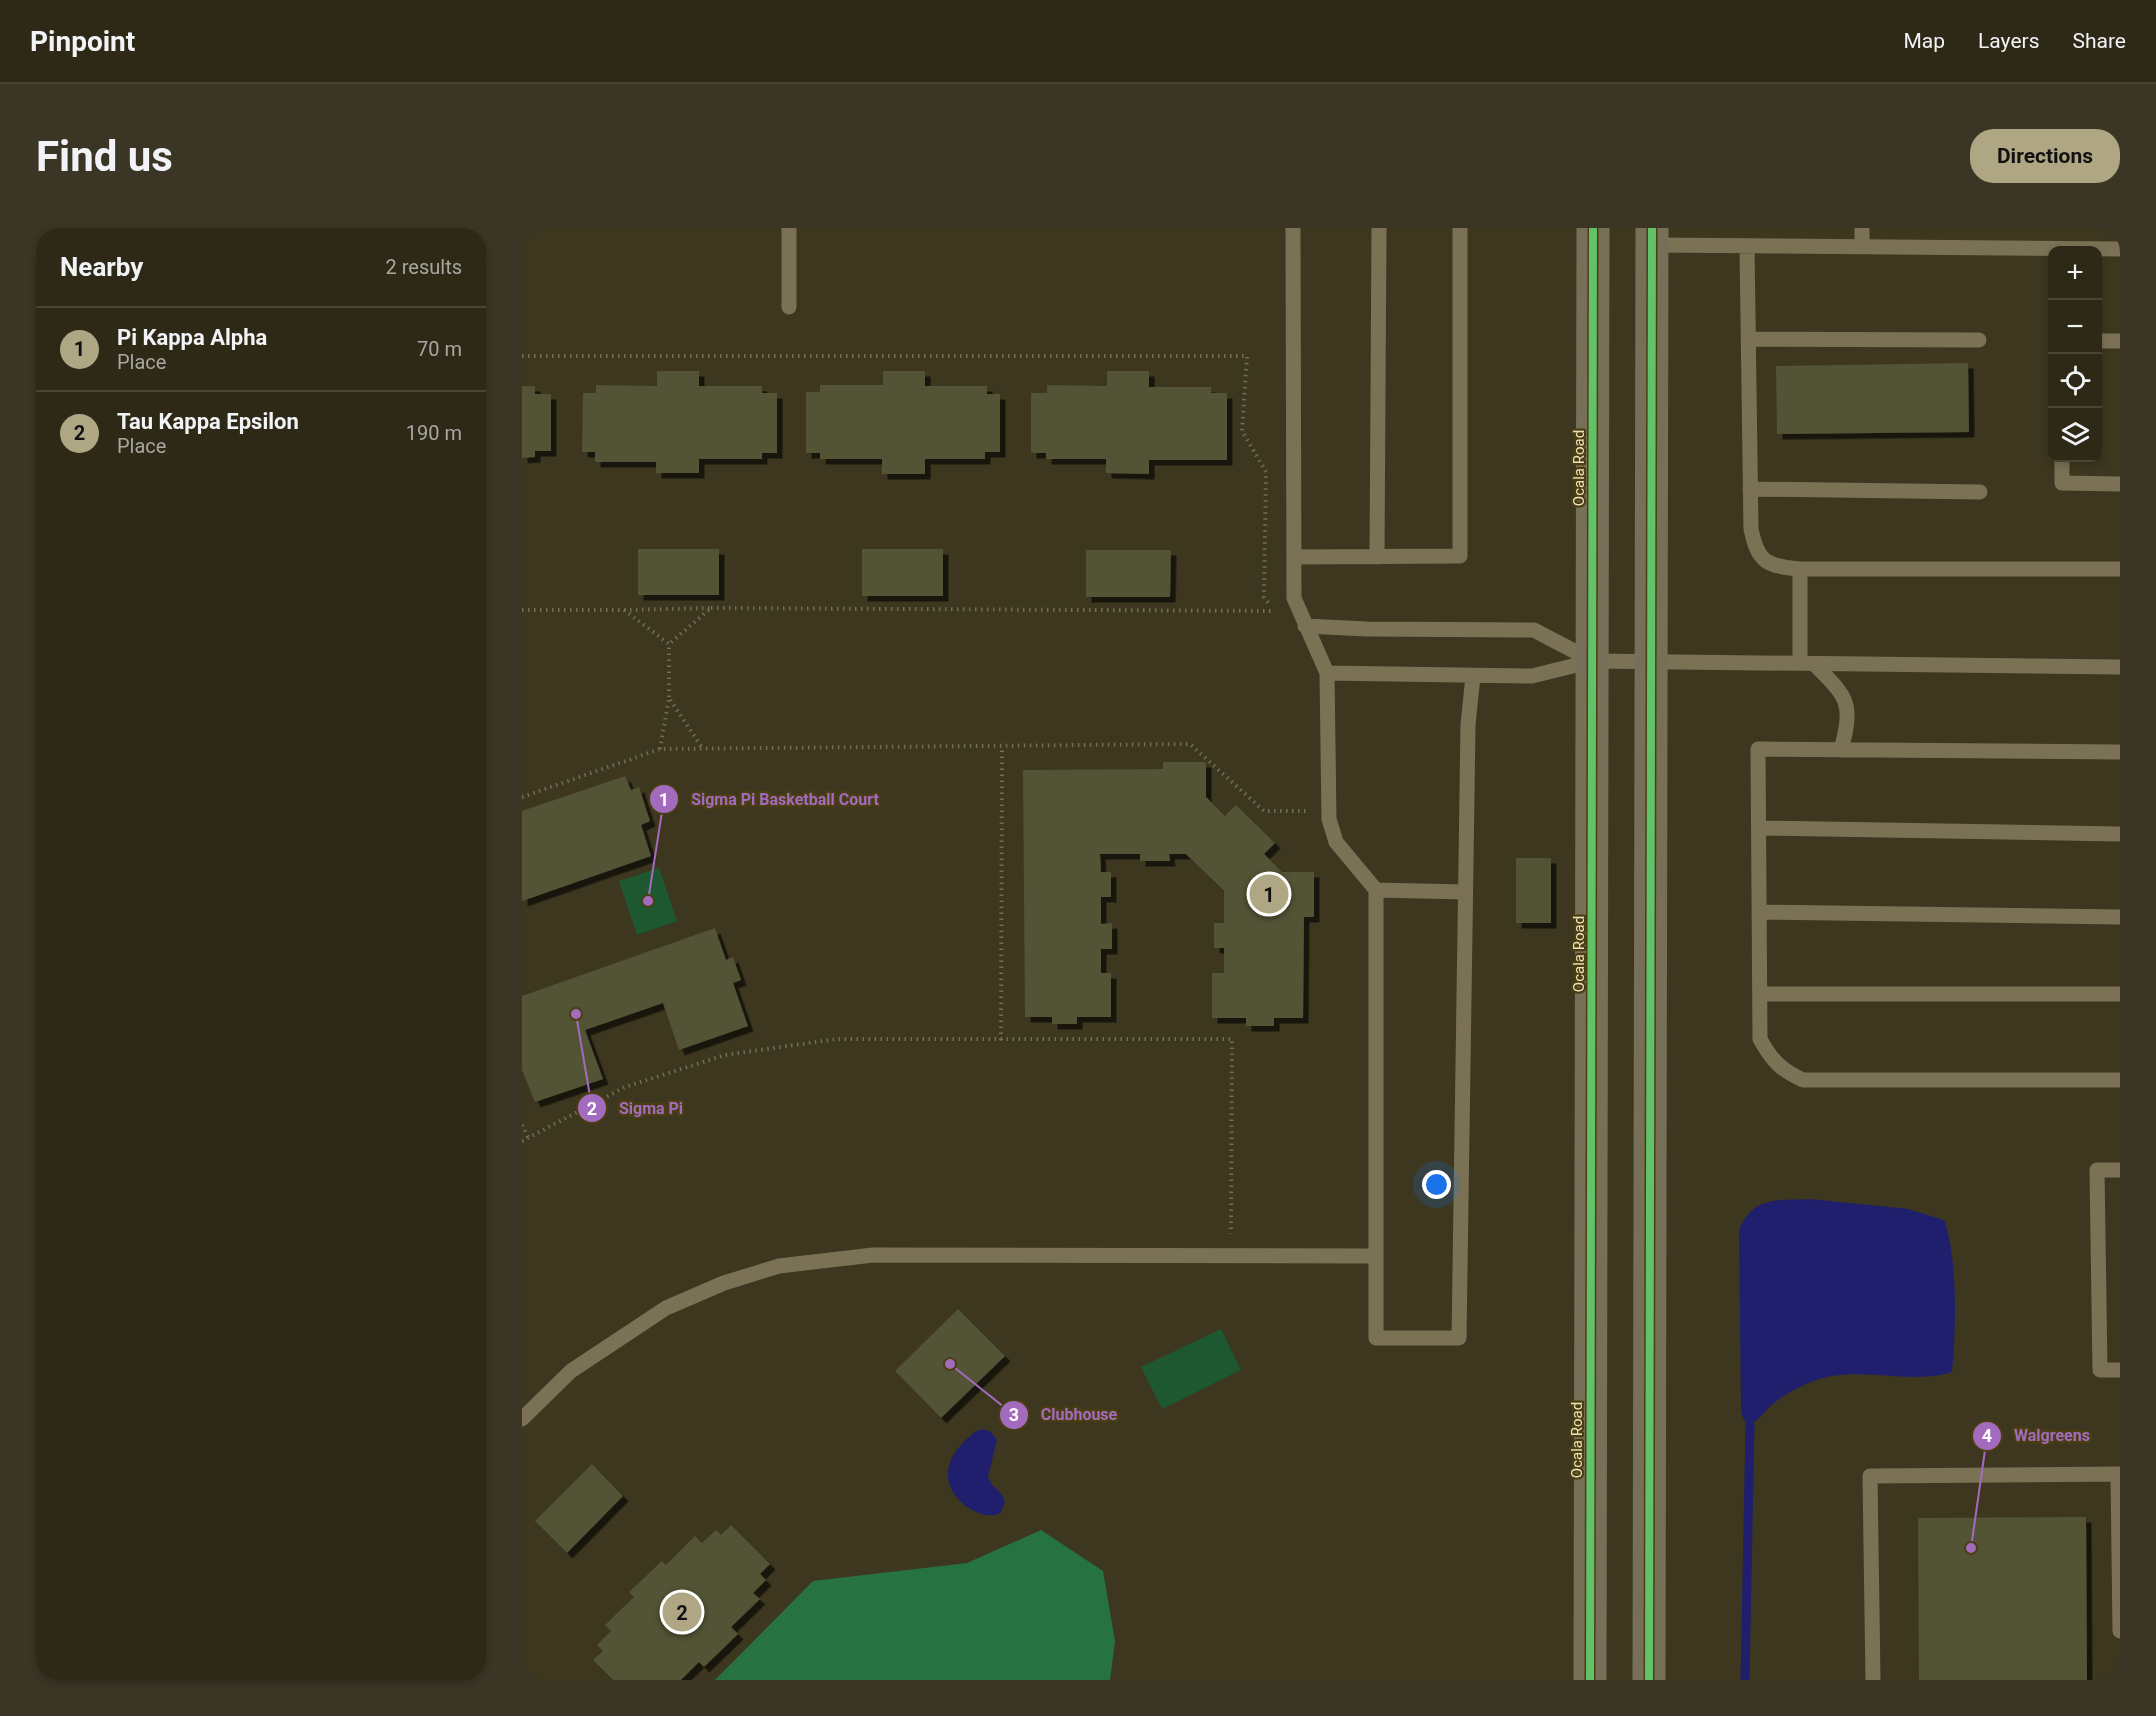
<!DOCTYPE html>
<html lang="en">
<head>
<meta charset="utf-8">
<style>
	:root { --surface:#2e2917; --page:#3a3524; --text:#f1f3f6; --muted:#a7a6a1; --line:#494536; --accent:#afa684 }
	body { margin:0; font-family:Roboto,sans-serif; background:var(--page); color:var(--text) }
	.controls { position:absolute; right:18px; top:18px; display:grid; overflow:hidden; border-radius:12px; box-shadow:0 3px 9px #0003 }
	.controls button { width:54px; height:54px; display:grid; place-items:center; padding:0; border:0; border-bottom:2px solid var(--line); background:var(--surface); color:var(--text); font:30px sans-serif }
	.you { position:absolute; left:915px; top:957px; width:21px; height:21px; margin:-15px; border:4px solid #fff; border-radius:50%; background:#1a73e8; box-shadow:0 0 0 9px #1a73e833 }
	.badge { display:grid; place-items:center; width:39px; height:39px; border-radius:50%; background:var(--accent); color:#111; font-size:20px; font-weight:700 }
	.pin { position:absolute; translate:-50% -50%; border:3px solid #fff; box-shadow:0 2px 6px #0006 }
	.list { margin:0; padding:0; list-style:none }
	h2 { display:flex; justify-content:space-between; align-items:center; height:78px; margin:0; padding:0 24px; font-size:26px }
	h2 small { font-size:20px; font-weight:400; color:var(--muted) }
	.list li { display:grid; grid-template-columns:39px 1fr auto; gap:18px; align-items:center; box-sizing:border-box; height:84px; padding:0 24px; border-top:2px solid var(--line) }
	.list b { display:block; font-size:22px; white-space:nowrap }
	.list p { margin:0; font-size:20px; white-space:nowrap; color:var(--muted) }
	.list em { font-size:20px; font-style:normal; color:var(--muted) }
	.icon { flex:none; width:33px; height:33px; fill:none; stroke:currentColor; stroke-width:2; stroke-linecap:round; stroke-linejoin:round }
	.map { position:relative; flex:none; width:1598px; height:1452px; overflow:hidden; border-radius:24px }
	header { display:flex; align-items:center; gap:36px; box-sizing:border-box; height:84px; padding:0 30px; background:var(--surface); border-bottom:2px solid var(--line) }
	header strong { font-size:28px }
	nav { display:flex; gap:33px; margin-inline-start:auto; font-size:21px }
	.intro { display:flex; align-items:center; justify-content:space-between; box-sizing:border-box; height:144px; padding:0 36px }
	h1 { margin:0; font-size:42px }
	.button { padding:15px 27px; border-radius:24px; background:var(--accent); color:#111; font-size:21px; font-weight:700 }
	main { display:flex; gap:36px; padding:0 36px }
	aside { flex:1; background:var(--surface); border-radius:24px; box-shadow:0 3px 9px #0003 }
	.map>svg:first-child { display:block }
	.green { fill:#1d5831 }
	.forest { fill:#277242 }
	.water { fill:#1f1f6d }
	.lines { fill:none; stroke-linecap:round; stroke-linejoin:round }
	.stream { stroke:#1f1f6d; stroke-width:9 }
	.building { fill:#535236; filter:url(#shadow) }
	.path { stroke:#736d56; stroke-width:4; stroke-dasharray:1.5 4.5; stroke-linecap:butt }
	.service { stroke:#7b7256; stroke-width:15 }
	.secondary { stroke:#786f59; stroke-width:33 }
	.cycleway-casing { stroke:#4a3e12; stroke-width:11 }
	.cycleway { stroke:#61c268; stroke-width:8 }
	.labels { text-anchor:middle; stroke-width:4.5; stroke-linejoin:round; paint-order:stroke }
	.street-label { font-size:15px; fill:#ece1ba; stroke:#4a3e12 }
	.leader { fill:none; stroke:#a36bbd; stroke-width:2 }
	.callout-dot { fill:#a36bbd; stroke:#4a3e12; stroke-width:2 }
	.mark-label { font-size:18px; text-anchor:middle; font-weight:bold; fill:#fff }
	.callout-label { font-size:16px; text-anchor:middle; font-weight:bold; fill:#a36bbd; stroke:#4a3e12; stroke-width:4.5; stroke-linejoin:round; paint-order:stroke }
</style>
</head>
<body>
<header>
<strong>Pinpoint</strong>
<nav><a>Map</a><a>Layers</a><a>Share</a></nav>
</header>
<div class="intro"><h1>Find us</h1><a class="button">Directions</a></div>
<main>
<aside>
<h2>Nearby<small>2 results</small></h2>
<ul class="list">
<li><span class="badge">1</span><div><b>Pi Kappa Alpha</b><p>Place</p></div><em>70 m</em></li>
<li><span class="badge">2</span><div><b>Tau Kappa Epsilon</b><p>Place</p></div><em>190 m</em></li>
</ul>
</aside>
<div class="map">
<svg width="1598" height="1452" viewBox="0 0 1598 1452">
	<defs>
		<filter id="shadow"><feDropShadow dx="5.5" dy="5.5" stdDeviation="0" flood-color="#0009"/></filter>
	</defs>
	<rect width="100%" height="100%" fill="#3d371f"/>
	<path class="green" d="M137,640L155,693L115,707L97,653Z
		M699,1101L719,1142L640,1181L619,1139Z"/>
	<path class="forest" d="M519,1302L581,1343L593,1413L588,1452H193L291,1353L445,1335Z"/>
	<path class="water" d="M1288,971L1386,981L1422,992C1436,1029 1434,1103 1430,1144C1389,1157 1344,1139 1301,1150C1286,1154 1264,1165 1252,1175C1243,1182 1239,1191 1228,1196L1221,1191L1219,1180L1217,1002C1232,967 1255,973 1288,971Z
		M461,1201L469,1204L475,1212L466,1248C468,1259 480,1262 483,1274L479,1284C459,1299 400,1259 439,1217C446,1210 451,1203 461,1201Z"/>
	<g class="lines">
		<path class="stream" d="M1223,1452L1228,1196"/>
	</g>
	<path class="building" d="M1446,135L1447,204L1255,206L1254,138Z
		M135,143H177V158H240V165H255V225H240V231H177V245H134V234H73V224H60L61,165H74V157L135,158Z
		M361,143H403V158H465V166H478V224H463V231H403V246H360V231H298V225H284V164H298V157H361Z
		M585,143H627V159H689V165H705V232H627V246L584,245V231H524V225H509V165H525V157L585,158Z
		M0,158H13V166H29V223H13V229L0,230Z
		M116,321H197V367H116Z
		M340,321H421V368H340Z
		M564,322H649L648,369H564Z
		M641,534H684V569L703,588L714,577L753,615L742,626L760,644H792V689H782L781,790H752V798H724V790H690V745H702V720H692V695H702V663L664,626H647L648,633H618V626H578L579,644H589V669H579V696L590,695V721H579V745H589V789H555V796H530V789H503L501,542L641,541Z
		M103,548L109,562L117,559L128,593L119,597L129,628L0,673V583Z
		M994,630H1029V695H994Z
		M193,700L204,732L211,729L219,752L211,755L226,798L157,822L141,775L63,802L81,851L13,874L0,842V768Z
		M436,1081L483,1128L419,1190L373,1143Z
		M70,1236L101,1268L45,1325L13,1293Z
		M1564,1289L1565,1452H1397L1396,1290Z
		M209,1297L248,1336L238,1346L244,1352L231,1365L238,1371L209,1399L216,1406L182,1439L177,1434L159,1452H91L71,1432L81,1423L75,1417L89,1403L83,1397L112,1369L107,1364L140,1333L144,1337L173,1308L180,1315L194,1302L199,1307Z"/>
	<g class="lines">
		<path class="path" d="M0,128H725L720,203L744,244L742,369L748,377
			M189,380L752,383
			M0,382H102L147,416V470
			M102,382L189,380L147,416
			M138,521L147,470L181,521
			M0,569L138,521L668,516L742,583H784
			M479,812L480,518
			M0,897L6,909
			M0,913L103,859L203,827L315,811H710L709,1006"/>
		<path class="service" d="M771,0L772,370L805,445L807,591L814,614L854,662V1110H937L946,497L951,448
			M1340,0V19
			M1130,17L1598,21
			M1225,18L1229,301C1236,335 1245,338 1278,341H1598
			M267,79V0
			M1226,111L1457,112
			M1576,113H1598
			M1540,230V255L1598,256
			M1228,261L1458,264
			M772,329L938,328V0
			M855,329L857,0
			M1278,341V435
			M783,398L845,401L1012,402L1071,433
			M1292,436C1325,469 1332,474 1319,522
			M805,445L1010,448L1071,433L1598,439
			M1598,524L1236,521L1238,811C1250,833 1259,842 1281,852H1598
			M1237,600L1598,606
			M854,662L943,664
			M1237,684L1598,689
			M1238,766H1598
			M1598,942H1575L1578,1142H1598
			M0,1191L49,1143L144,1080L202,1055L257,1038L351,1027L854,1028
			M1596,1246L1598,1403
			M1351,1452L1348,1248L1598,1246"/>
		<path class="secondary" d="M1068,1452L1071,0
			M1127,1452L1130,0"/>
		<g class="cycleway-casing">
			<path id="cycleway" d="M1068,1452L1071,0
				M1127,1452L1130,0"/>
		</g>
		<use href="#cycleway" class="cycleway"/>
	</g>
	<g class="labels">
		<g class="street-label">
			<text transform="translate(1057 240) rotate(-90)" y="5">Ocala Road</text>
			<text transform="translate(1057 726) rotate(-90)" y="5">Ocala Road</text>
			<text transform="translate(1055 1212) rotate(-90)" y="5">Ocala Road</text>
		</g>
	</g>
	<path class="leader" d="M126 673L142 571M54 786L70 880M428 1136L492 1187M1449 1320L1465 1208"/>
	<g class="callout-dot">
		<circle cx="126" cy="673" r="6"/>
		<circle cx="54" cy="786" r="6"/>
		<circle cx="428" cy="1136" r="6"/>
		<circle cx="1449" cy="1320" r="6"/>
		<circle cx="142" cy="571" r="15"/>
		<circle cx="70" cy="880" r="15"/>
		<circle cx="492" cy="1187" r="15"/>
		<circle cx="1465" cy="1208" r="15"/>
	</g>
	<g class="mark-label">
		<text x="142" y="578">1</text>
		<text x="70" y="887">2</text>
		<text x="492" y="1193">3</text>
		<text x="1465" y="1214">4</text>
	</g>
	<g class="callout-label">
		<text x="263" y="577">Sigma Pi Basketball Court</text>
		<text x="129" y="886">Sigma Pi</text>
		<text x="557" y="1192">Clubhouse</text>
		<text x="1530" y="1213">Walgreens</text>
	</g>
</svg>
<div class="controls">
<button>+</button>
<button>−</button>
<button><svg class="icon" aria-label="locate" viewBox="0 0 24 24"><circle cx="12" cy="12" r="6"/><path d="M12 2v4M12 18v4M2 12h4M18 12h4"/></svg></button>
<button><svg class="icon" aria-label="layers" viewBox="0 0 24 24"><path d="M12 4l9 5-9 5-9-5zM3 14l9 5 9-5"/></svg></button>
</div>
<div class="you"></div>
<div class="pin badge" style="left:747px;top:666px">1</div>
<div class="pin badge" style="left:160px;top:1384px">2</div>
</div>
</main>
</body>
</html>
